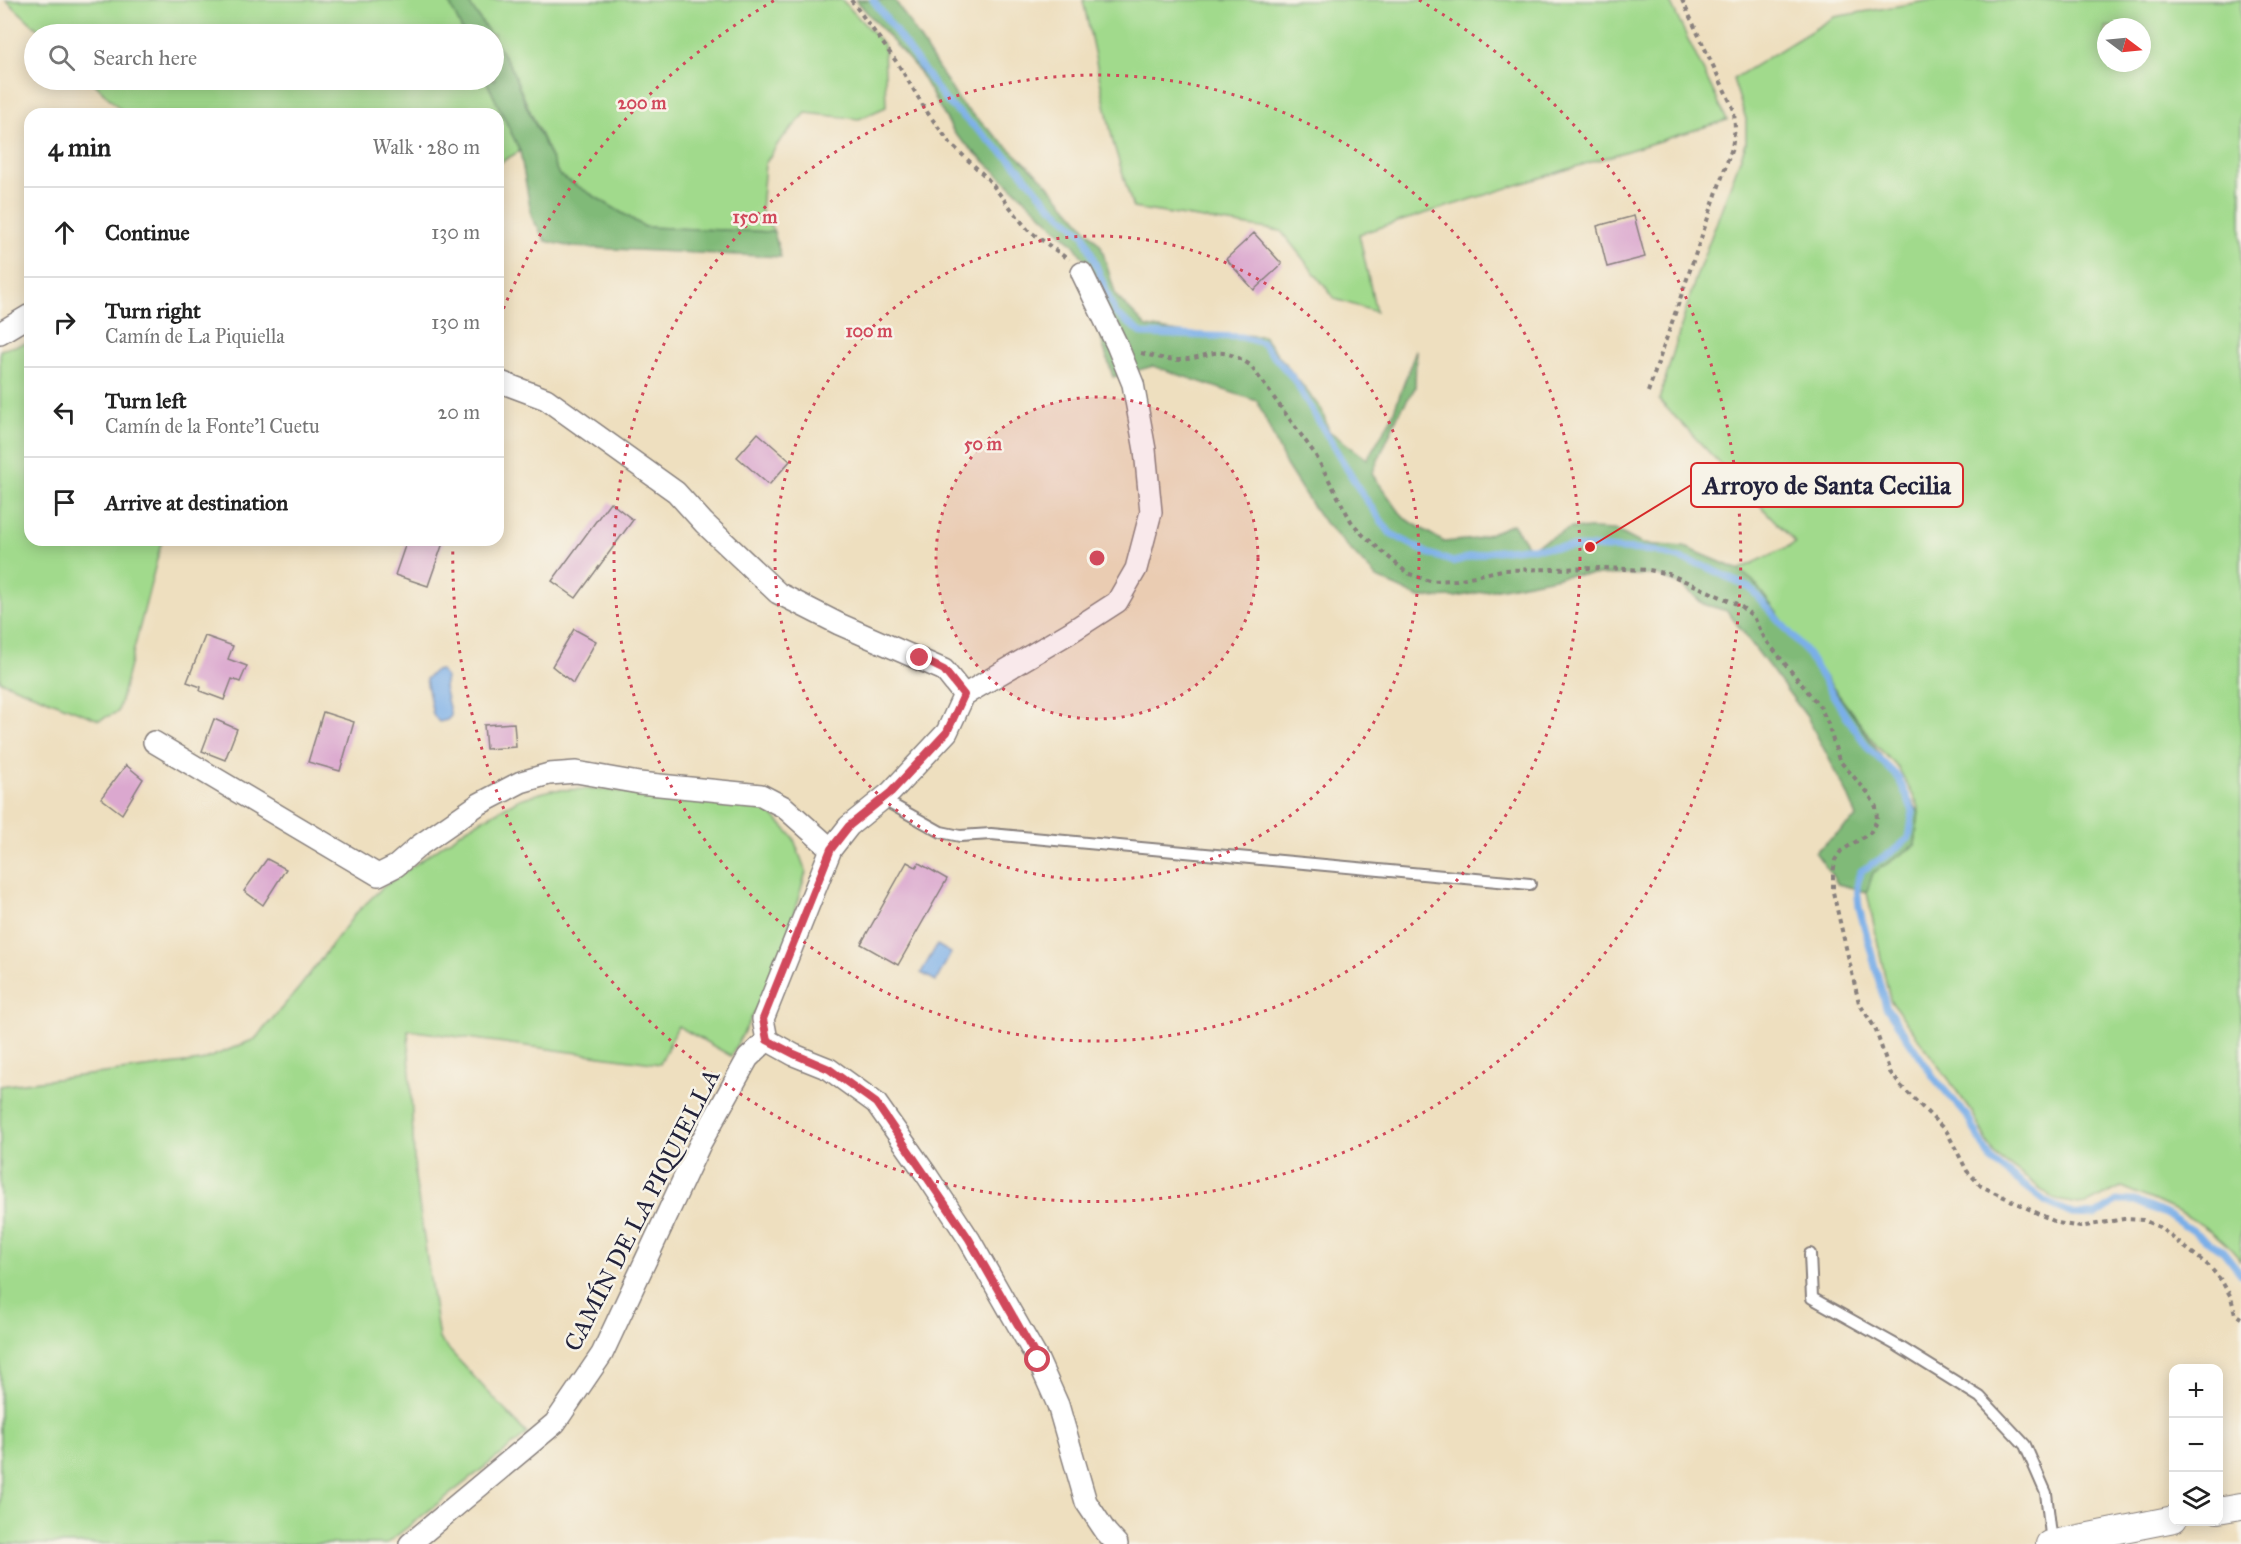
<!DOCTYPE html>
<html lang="en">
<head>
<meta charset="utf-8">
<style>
	:root { --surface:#fff; --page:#f2f2f2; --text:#222; --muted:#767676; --line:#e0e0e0 }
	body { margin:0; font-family:"IM FELL Great Primer",serif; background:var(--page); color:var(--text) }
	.controls { position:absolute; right:18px; bottom:18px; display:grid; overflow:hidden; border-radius:12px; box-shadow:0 3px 15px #0003 }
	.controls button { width:54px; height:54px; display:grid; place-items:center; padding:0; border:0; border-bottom:2px solid var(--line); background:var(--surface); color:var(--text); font:30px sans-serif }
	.compass { position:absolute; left:2097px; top:18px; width:54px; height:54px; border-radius:50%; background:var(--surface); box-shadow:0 3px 15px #0003; rotate:106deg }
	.stop { position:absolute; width:18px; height:18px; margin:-14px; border:4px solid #d1495b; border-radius:50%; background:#fff }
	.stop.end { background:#d1495b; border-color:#fff; box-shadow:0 2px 6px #0008 }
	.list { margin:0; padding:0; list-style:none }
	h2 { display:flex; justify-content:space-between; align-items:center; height:78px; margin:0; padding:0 24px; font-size:26px }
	h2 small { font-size:20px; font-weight:400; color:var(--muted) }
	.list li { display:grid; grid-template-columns:39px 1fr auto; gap:18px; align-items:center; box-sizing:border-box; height:90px; padding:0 24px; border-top:2px solid var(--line) }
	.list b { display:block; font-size:22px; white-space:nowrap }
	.list p { margin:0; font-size:20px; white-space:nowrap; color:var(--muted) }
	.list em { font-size:20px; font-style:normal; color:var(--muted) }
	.icon { flex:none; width:33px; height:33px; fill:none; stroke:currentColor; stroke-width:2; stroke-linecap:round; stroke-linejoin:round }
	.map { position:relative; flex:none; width:2241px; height:1544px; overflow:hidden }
	.search { position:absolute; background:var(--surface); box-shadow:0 3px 15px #0003; left:24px; top:24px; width:480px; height:66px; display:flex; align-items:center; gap:15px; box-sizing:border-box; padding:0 21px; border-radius:33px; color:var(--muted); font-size:22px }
	.panel { position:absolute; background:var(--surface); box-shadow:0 3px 15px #0003; left:24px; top:108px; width:480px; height:438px; border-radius:18px }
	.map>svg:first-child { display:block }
	.green { fill:#a1da8c; stroke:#627e64; stroke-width:1.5; fill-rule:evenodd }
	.forest { fill:#80ba78; stroke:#516e5a; stroke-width:1.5 }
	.water { fill:#7aafe8; stroke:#4e6892; stroke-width:1.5 }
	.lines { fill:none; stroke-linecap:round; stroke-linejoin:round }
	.stream { stroke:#7aafe8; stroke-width:7 }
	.building { fill:#dba8cf }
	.service-casing { stroke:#88807d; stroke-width:14 }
	.minor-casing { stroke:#88807d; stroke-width:24 }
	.tertiary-casing { stroke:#88807d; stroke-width:28 }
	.path { stroke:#88807d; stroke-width:4; stroke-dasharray:4.5 4.5; stroke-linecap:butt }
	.service { stroke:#fff; stroke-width:10 }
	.minor { stroke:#fff; stroke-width:21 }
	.tertiary { stroke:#fff; stroke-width:26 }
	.route { stroke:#d1495b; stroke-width:8 }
	.ring { fill:none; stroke:#d1495b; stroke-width:3; stroke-dasharray:3 6 }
	.labels { text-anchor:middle; stroke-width:5; stroke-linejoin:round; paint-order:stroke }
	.street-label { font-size:24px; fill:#22223b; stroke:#f7f3e8 }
	.centre { fill:#d1495b; stroke:#f7f3e8; stroke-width:3 }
	.ring-label { font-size:18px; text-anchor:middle; font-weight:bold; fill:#d1495b; stroke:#f7f3e8; stroke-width:5; stroke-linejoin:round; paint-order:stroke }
	.leader { fill:none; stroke:#d62828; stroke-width:2 }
	.callout-dot { fill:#d62828; stroke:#f7f3e8; stroke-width:2 }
	.callout { fill:#f7f3e8; stroke:#d62828; stroke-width:2 }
	.callout-label { font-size:26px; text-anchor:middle; font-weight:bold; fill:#22223b }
</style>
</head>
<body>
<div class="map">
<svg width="2241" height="1544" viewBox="0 0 2241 1544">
	<rect width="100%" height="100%" fill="#f7f3e8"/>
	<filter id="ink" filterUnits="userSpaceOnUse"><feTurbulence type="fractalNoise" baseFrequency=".0167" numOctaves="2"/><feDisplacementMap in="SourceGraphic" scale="12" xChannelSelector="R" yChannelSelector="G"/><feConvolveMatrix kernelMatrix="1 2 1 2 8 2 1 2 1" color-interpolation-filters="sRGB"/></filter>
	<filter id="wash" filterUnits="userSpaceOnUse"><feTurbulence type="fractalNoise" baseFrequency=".008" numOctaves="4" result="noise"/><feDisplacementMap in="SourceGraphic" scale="24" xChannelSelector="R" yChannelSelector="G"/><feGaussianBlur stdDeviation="1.35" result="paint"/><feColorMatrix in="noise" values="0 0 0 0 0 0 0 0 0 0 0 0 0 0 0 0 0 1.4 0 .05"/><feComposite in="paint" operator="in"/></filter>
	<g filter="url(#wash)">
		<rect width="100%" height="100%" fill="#eedfbf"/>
		<path class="green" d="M6,0H448L464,34H43Z
			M462,0H842L884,45L886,107L859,119L806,113L779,142L765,164L761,210L774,232L645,227L559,175L507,60L494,43V34H487Z
			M1083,0H1669L1727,120L1359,234L1376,312L1335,299L1281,231L1133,208L1113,142Z
			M1932,0H2241V1261C2212,1222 2165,1205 2121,1187L2085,1205L2056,1200L1994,1154L1972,1112L1890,1000L1866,888L1873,873L1915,845L1919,807L1899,769L1877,746L1753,581L1736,571L1796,543L1659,400L1695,280L1746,143V119L1733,79L1834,17ZM2106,27H2142V63H2106Z
			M91,80H486L520,151L498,164V114H125Z
			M30,342V540H162L118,712L99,720L0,681V350Z
			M598,789L766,808L793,837L806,872L777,970L731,1056L678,1026L660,1064L408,1030L415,1177L439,1339L527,1434L386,1544H0V1086L201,1061L255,1039L299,988L356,913L382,888L467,828L520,799L551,790Z"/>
		<path class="forest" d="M448,0H467L490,34H464Z
			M856,0H895L961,104L1045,181L1101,246L1116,296L1147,327L1185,333L1263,336L1322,410L1329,431L1367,459L1391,419L1416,350L1415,388L1399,413L1372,474L1404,518L1444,542L1476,539L1513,524L1529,548L1571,528L1615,530L1642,544L1685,547L1739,570L1753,581L1853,715L1919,812L1915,845L1873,873L1867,892L1838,884L1815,852L1857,817L1847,793L1807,717L1727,611L1703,604L1683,586L1656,575H1570L1456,597L1420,598L1377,578L1318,515L1286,465L1257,401L1153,366L1113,377L1102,342L1097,278L1074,245L955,134L918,70Z
			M494,40L511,67L525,103L559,175L645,227L774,232L781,257L572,247L546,241L532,218L520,151L486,80H494Z"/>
		<path class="water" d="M440,670L446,678L444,687L451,716L447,720L439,722L433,715L426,679L434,671Z
			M937,945L951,953L936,981L921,973Z"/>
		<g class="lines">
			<path class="stream" d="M873,0L946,101L1013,162L1050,205L1084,235L1115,313L1143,334L1241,337L1262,343L1293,378L1362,494L1390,533L1427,553L1453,562L1488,552L1524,548L1590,547L1654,551L1704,566L1750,588L1805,650L1846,716L1869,749L1898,777L1913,811L1909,838L1892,852L1861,871L1857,886L1859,907L1886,1007L1935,1079L1967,1116L1991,1160L2046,1202L2072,1214L2096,1215L2117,1201H2135L2168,1215L2223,1251L2241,1274"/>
		</g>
		<g id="blocks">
			<path class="building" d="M1634,216L1645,257L1607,267L1597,226Z
				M1254,233L1282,264L1254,290L1226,259Z
				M758,433L790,461L769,485L737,457Z
				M610,502L633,520L576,598L552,581Z
				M407,540H444L428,586L395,575Z
				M574,629L596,641L573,683L552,666Z
				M205,636L233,646L228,659L247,666L240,682L232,679L224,700L200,691L201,687L187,682Z
				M323,712L354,722L340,771L308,762Z
				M214,719L237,729L225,760L202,751Z
				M514,723L516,747L486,749L484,725Z
				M126,765L143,779L122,814L101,798Z
				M267,859L286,869L263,905L244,891Z
				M907,862L916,867L919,863L947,879L898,965L861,944Z"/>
		</g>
	</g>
	<g filter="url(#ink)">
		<use href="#blocks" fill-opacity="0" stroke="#88807d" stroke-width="1.5"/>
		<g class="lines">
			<g class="service-casing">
				<path id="service" d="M882,799L941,832L960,836L991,834L1530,884
					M1810,1254L1812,1298L1898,1346L1980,1397L2025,1445L2046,1493L2052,1543"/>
			</g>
			<g class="minor-casing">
				<path id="minor" d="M0,333L30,315
					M498,381L546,399L676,492L704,523L778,593L839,624L944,670L964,695
					M154,742L378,875L396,866L420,845L479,804L521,782L549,774L576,772L639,783L761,795L784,807L831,849
					M767,1040L794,1055L829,1069L876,1103L926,1174L969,1239L1038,1360L1058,1405L1086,1502L1106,1532L1117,1544
					M410,1544L555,1423L602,1354L700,1144L748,1058L767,1040L763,1019L831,849L849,826L891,792L947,732L964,695L1069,633L1117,602L1136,569L1151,512L1145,450L1133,384L1117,345L1082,273"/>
			</g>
			<g class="tertiary-casing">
				<path id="tertiary" d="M2218,1510L2241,1506
					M2049,1544L2174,1519"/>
			</g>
			<path class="path" d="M851,0L898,64L927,112L950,143L987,178L1028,230L1069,260
				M1141,353C1153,356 1166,360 1179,360C1211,358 1216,342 1250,365L1315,454L1351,521L1362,534L1407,573L1430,581L1456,580L1502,570L1604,568L1649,570L1669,574L1739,605L1754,617L1765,639L1821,708L1828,724L1839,760L1868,793L1876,807L1877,820L1870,833L1841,851L1835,860L1833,875V892L1859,1003L1875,1028L1890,1072L1900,1085L1947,1132L1967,1171L1981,1186L2058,1223L2080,1227L2124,1219L2143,1220L2159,1227L2209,1266L2221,1280L2231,1297L2235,1314L2241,1318
				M1648,392L1732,148L1735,128L1734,110L1682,0"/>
			<use href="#service" class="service"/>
			<use href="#minor" class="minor"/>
			<use href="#tertiary" class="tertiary"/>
		</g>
	</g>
	<g class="lines" filter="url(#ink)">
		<path class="route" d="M920,658L944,670L964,695L947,732L891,792L849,826L831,849L763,1019L767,1040L794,1054L829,1069L876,1103L969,1239L1038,1360"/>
	</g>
	<circle cx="1097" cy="558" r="161" fill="#d1495b" fill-opacity=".12"/>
	<g class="ring">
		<circle cx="1097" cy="558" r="161"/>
		<circle cx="1097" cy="558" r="322"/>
		<circle cx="1097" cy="558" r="483"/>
		<path d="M500 317A644 644 0 0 1 775 0M1419 0A644 644 0 1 1 453 541"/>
	</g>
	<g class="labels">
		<g class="street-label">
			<text transform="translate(642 1210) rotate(-63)" y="8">CAMÍN DE LA PIQUIELLA</text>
		</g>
	</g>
	<circle cx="1097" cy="558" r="9" class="centre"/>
	<g class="ring-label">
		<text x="642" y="109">200 m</text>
		<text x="755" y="223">150 m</text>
		<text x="869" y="337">100 m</text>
		<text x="983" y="450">50 m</text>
	</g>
	<path class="leader" d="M1590 547L1691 485"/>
	<circle class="callout-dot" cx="1590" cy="547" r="6"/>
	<rect class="callout" x="1691" y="463" width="272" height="44" rx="6"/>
	<g class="callout-label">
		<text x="1827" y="494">Arroyo de Santa Cecilia</text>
	</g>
</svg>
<div class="controls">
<button>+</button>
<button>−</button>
<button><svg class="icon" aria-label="layers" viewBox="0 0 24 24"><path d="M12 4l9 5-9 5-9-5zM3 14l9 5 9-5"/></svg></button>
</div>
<svg class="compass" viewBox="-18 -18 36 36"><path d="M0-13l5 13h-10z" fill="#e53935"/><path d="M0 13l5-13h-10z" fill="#767676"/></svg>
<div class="stop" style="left:1038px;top:1360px"></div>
<div class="stop end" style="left:920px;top:658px"></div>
<div class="search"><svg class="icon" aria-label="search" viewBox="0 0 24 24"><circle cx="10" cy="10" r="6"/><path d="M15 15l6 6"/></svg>Search here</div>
<section class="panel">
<h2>4 min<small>Walk · 280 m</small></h2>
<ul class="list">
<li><svg class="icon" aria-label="ahead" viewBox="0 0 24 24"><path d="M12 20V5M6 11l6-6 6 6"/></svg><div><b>Continue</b></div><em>130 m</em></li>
<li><svg class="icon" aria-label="right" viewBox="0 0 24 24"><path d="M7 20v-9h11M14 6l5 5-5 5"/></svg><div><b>Turn right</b><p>Camín de La Piquiella</p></div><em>130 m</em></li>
<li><svg class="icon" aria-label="left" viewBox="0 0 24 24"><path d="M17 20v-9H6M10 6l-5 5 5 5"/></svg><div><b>Turn left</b><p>Camín de la Fonte'l Cuetu</p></div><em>20 m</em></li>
<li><svg class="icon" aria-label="arrive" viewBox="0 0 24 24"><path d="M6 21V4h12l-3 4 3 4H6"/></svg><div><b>Arrive at destination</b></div></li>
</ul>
</section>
</div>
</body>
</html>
